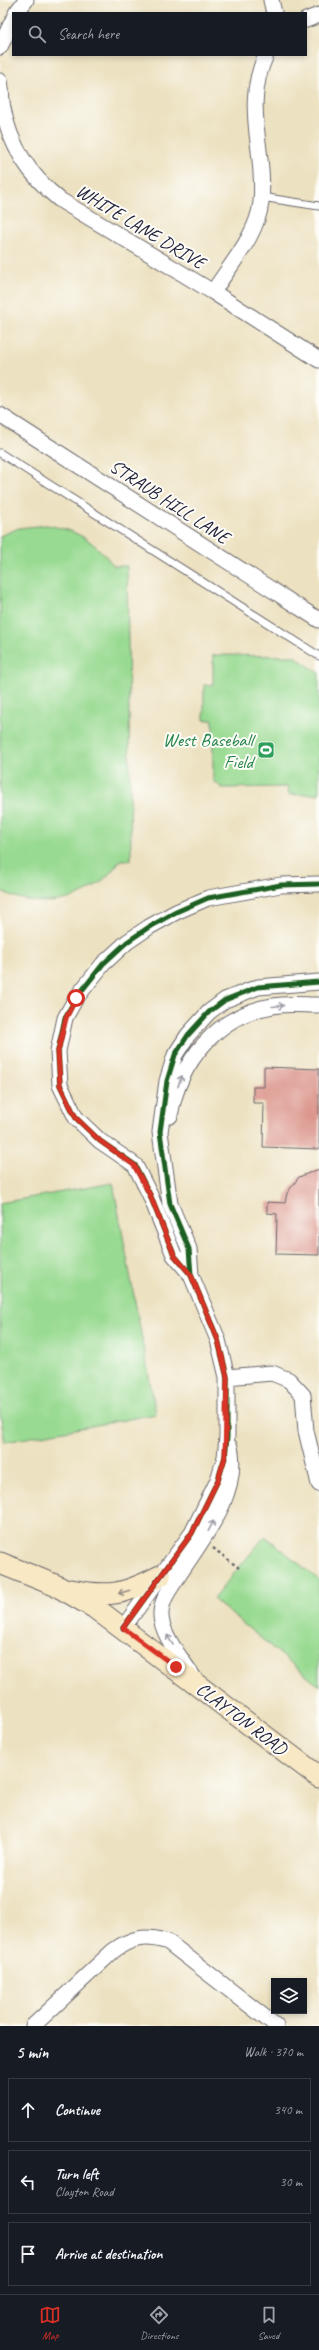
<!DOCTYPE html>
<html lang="en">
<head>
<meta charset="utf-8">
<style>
	:root { --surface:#171b24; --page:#242831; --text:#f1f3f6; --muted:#9ea1a6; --line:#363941; --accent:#d93025 }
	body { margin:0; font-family:Caveat,sans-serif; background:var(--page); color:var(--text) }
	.controls { position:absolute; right:12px; bottom:12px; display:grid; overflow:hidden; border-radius:0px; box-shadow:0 2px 6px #0003 }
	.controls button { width:36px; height:36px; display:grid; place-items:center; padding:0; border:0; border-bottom:1px solid var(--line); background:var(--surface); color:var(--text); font:20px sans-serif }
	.stop { position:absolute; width:12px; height:12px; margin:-9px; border:3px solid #d93025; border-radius:50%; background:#fff }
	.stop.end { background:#d93025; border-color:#fff; box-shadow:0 1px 4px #0008 }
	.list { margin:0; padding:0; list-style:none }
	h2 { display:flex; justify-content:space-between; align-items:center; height:52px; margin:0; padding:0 16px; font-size:17px }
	h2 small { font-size:13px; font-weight:400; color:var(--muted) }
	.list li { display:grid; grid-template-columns:26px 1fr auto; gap:12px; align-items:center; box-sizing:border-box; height:64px; margin:0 8px 8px; padding:0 8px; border:1px solid var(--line); border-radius:0px }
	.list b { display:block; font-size:15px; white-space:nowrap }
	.list p { margin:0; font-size:13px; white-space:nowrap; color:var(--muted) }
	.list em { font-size:13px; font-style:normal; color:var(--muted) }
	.icon { flex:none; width:22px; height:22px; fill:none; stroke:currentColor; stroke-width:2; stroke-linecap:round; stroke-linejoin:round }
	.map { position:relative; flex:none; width:319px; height:2026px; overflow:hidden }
	.search { position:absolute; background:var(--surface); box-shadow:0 2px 6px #0003; left:12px; right:12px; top:12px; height:44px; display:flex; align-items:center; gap:10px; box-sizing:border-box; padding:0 14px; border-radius:0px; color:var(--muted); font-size:15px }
	.sheet { height:268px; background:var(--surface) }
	nav { display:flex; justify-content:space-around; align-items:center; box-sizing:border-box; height:56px; border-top:1px solid var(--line); background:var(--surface); font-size:11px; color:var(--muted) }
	nav a { display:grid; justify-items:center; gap:2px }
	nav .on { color:var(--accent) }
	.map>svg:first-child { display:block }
	.green { fill:#98da91; stroke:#5d7e66 }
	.building { fill:#da9389 }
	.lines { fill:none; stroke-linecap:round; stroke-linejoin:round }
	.service-casing { stroke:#69656a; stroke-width:9 }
	.minor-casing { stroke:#69656a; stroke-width:17 }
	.secondary-casing { stroke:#69656a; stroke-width:23 }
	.path { stroke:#69656a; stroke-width:2.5; stroke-dasharray:3 3; stroke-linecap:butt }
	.service { stroke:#fff; stroke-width:7 }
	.minor { stroke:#fff; stroke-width:15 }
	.secondary { stroke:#f8e8c3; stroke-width:21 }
	.cycleway-casing { stroke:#fdfcf7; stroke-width:8 }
	.cycleway { stroke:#1b5e20; stroke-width:5 }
	.oneway { stroke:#9c9ca7 }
	.oneway2 { stroke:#988f86 }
	.route { stroke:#d93025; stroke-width:5 }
	.labels { text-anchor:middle; stroke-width:4; stroke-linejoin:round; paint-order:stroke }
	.street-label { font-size:19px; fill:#22223b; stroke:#fdfcf7 }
	.leisure-label { font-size:19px; fill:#27864d; stroke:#fdfcf7; text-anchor:end }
</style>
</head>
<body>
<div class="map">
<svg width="319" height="2026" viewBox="0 0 319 2026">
	<rect width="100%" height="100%" fill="#fdfcf7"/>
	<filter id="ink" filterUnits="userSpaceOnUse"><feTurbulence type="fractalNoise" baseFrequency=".025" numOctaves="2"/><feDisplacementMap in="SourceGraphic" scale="8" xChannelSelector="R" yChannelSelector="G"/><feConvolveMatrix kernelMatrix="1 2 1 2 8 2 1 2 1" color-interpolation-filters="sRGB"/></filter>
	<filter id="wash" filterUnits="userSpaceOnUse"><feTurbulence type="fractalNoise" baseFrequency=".012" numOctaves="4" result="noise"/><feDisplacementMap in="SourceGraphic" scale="16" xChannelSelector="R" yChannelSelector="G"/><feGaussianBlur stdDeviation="0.9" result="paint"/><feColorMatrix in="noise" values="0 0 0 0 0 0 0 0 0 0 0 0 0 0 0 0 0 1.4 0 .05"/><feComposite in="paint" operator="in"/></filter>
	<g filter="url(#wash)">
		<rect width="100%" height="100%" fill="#ece1c0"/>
		<path class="green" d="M46,525C78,530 94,541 114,566H127L131,860H120C94,901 42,914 0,890V536L19,528Z
			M213,655L294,656L319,673V794L289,795L288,787L222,788L213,780V720H204V685H213Z
			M113,1183L156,1414L5,1442L0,1414V1203Z
			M265,1536L319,1580V1686L213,1599Z"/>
		<g id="blocks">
			<path class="building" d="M264,1067L319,1069V1149L263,1147L264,1103H253V1087H264Z
				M319,1169V1255L276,1254L277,1214L267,1213V1202L285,1203L287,1193L299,1177Z"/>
		</g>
	</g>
	<g filter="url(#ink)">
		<use href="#blocks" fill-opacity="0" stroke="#69656a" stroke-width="1"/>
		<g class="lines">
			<g class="service-casing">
				<path id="service" d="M261,197L319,206
					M0,453L319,656"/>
			</g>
			<g class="minor-casing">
				<path id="minor" d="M271,0L274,13
					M16,13L26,0
					M306,20L319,15
					M0,47L13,20
					M0,81C2,90 1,99 3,108C10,147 30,176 60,200L213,292L319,360
					M213,292C230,265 258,234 261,202C266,149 242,107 266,55
					M0,415L319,620
					M170,1116C179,1062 218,1014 273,1006C288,1003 304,1005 319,1005
					M191,1275L174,1255L150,1195L135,1165L100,1141L76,1118L60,1085L58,1051L65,1018L76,998L103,964L127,942L149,927L176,912L208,898L281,885L319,884
					M227,1377L272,1373L289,1380L303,1395L306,1431L319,1484
					M123,1628L192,1533L218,1480L225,1457L227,1437V1377L218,1340L191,1275L189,1249L170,1204L160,1132L167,1081L175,1055L188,1035L209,1012L225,1000L258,987L319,982
					M196,1681C185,1663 160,1634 161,1614C161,1600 170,1589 177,1578C201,1540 241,1495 230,1447
					M33,2026L113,1951C132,1937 146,1935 168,1942L276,2026"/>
			</g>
			<g class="secondary-casing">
				<path id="secondary" d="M0,1563L57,1586L95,1608L319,1777
					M71,1590C110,1598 125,1594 160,1576"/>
			</g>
			<path class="path" d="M213,1548L239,1568"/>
			<use href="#service" class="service"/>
			<use href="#minor" class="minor"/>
			<use href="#secondary" class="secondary"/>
			<g class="cycleway-casing">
				<path id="cycleway" d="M191,1275L174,1255L150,1195L135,1165L100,1141L76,1118L60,1085L58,1051L65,1018L76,998L103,964L127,942L149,927L176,912L208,898L281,885L319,884
					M123,1628L192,1533L218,1480L225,1457L227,1437V1377L218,1340L191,1275L189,1249L170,1204L160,1132L167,1081L175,1055L188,1035L209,1012L225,1000L258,987L319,982"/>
			</g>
			<use href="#cycleway" class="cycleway"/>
		</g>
		<defs><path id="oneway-shaft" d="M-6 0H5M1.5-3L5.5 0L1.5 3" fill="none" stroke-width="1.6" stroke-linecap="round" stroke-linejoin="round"/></defs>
		<g class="oneway">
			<use href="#oneway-shaft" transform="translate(278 1006) rotate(-5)"/>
			<use href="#oneway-shaft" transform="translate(180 1081) rotate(-69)"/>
			<use href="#oneway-shaft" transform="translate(211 1526) rotate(-62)"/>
			<use href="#oneway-shaft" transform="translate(170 1640) rotate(-121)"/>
		</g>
		<use class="oneway2" href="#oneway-shaft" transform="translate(124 1592) rotate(164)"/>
	</g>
	<g class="lines" filter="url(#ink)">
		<path class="route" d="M76,998L66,1018L58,1051L60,1085L76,1118L100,1141L134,1165L150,1195L174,1255L191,1275L218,1340L227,1377L225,1457L218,1480L192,1533L123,1628L176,1667"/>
	</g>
	<defs>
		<g id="stadium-square" transform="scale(0.9)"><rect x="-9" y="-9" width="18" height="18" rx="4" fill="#2e9e5b" stroke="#fdfcf7"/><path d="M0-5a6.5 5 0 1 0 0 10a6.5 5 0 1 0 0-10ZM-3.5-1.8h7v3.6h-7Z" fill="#fff"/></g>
	</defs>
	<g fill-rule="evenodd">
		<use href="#stadium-square" x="266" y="750"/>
	</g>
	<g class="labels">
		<g class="street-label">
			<text transform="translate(141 226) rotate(31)" y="7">WHITE LANE DRIVE</text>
			<text transform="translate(170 501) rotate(33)" y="7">STRAUB HILL LANE</text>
			<text transform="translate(242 1718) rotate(37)" y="7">CLAYTON ROAD</text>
		</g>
		<g class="leisure-label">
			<text x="253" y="746">West Baseball<tspan x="253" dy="22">Field</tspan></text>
		</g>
	</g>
</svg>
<div class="controls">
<button><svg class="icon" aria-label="layers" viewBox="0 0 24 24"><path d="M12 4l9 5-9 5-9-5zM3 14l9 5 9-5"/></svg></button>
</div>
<div class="stop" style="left:76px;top:998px"></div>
<div class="stop end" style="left:176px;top:1667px"></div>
<div class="search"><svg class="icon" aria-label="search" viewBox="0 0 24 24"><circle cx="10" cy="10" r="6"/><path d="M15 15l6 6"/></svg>Search here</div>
</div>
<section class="sheet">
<h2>5 min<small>Walk · 370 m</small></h2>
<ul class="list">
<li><svg class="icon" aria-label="ahead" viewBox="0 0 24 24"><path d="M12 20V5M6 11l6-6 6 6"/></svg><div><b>Continue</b></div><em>340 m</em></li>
<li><svg class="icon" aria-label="left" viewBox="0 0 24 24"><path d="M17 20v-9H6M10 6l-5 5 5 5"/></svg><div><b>Turn left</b><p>Clayton Road</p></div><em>30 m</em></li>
<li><svg class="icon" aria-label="arrive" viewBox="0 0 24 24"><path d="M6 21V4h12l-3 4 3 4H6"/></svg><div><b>Arrive at destination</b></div></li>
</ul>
</section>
<nav>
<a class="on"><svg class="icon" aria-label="map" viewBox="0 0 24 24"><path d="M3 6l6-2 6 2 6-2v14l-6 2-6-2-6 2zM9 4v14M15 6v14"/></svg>Map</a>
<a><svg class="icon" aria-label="directions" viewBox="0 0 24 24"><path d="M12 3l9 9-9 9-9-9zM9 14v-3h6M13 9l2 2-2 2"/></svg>Directions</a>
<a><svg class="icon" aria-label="saved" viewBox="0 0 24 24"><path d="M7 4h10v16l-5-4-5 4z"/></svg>Saved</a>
</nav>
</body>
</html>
